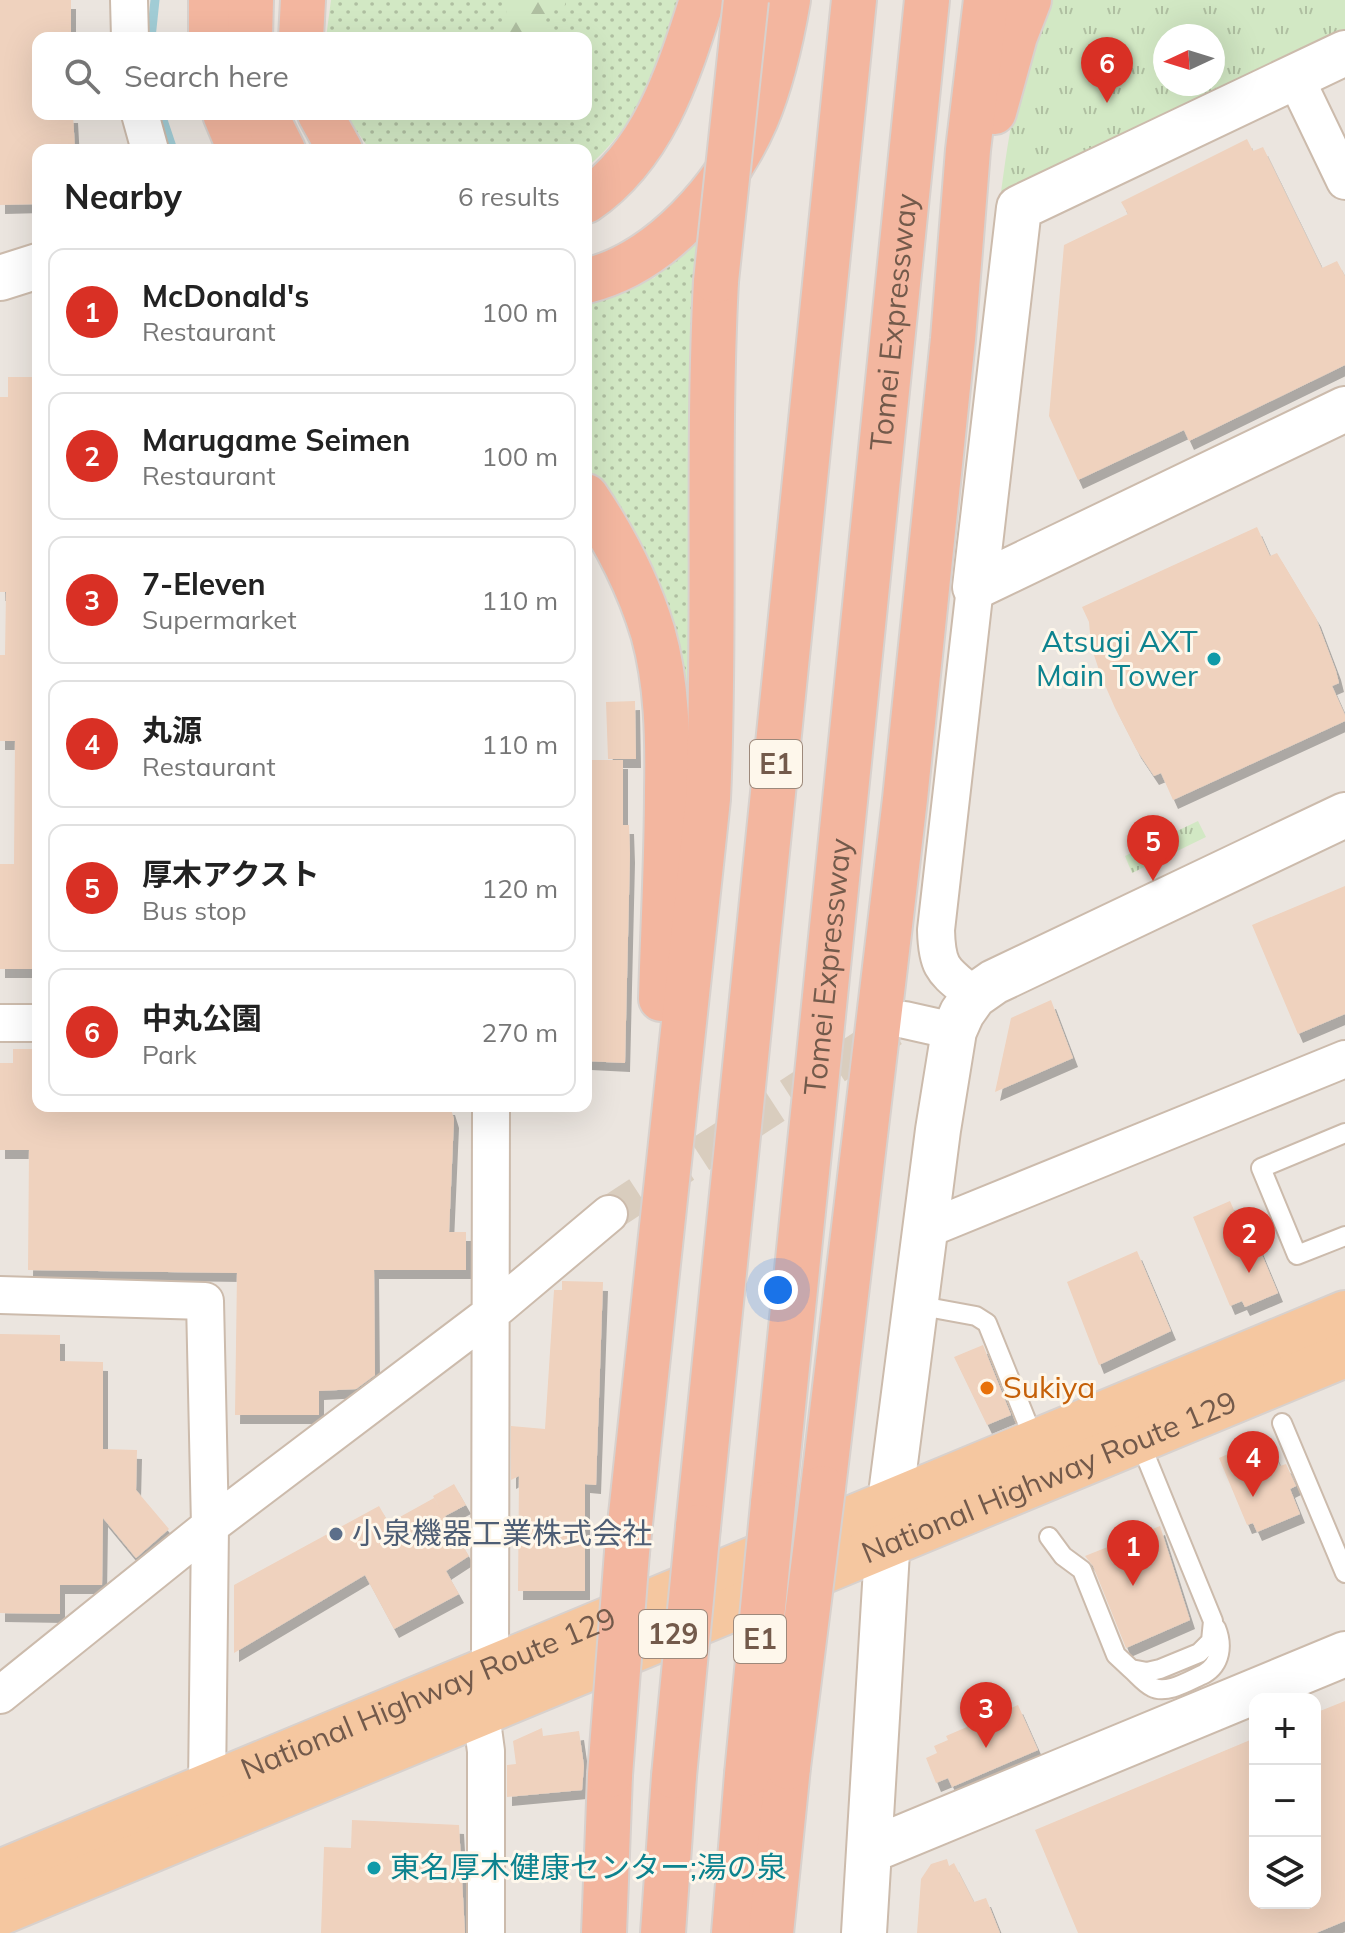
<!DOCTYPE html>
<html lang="en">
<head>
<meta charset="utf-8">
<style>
	:root { --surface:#fff; --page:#f2f2f2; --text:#222; --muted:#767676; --line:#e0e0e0; --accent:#d93025 }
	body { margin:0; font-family:Mulish,"Noto Sans JP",sans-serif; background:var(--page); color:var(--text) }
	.controls { position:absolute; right:24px; bottom:24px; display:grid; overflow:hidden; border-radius:16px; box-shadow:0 8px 32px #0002 }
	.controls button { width:72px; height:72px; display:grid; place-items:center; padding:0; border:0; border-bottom:2px solid var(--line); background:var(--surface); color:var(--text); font:40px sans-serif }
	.compass { position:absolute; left:1153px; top:24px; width:72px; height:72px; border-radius:50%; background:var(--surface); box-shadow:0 8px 32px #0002; rotate:266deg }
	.you { position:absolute; left:778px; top:1290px; width:28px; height:28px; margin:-20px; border:6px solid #fff; border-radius:50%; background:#1a73e8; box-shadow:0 0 0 12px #1a73e833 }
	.badge { display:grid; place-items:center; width:52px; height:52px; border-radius:50%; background:var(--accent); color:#fff; font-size:26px; font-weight:700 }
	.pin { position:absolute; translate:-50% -66px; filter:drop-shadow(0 2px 4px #0008) }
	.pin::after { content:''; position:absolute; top:42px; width:28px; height:24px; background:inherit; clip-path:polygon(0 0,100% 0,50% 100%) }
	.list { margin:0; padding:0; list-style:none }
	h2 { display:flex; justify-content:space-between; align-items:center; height:104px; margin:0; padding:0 32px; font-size:34px }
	h2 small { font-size:26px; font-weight:400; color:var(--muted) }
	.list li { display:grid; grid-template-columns:52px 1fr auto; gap:24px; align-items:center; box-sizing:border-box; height:128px; margin:0 16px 16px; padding:0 16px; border:2px solid var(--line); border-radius:16px }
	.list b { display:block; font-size:30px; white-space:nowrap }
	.list p { margin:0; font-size:26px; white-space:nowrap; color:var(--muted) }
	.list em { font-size:26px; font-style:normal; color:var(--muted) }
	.icon { flex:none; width:44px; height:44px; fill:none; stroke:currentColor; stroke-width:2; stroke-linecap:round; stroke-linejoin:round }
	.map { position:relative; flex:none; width:1345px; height:1933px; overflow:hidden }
	.search { position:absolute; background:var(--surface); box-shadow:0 8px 32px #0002; left:32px; top:32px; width:560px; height:88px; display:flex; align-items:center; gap:20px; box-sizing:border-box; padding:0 28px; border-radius:16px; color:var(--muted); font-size:30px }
	.panel { position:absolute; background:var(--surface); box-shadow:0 8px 32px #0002; left:32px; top:144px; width:560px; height:968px; border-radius:16px }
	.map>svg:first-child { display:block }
	.industrial { fill:#ebe5df; fill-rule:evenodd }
	.grass { fill:url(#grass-dots) }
	.forest { fill:url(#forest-firs) }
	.park { fill:url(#park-tufts); fill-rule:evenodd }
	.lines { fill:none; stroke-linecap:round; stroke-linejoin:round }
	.stream { stroke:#a1ccd5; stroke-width:9 }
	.building { fill:#efd2be; filter:url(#shadow) }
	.minor-tunnel { stroke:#d9cdbe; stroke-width:36; stroke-dasharray:36 18; stroke-linecap:butt }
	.service-casing { stroke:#ccbbac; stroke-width:22 }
	.minor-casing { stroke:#ccbbac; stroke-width:40 }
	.tertiary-casing { stroke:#ccbbac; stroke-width:48 }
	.trunk-casing { stroke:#d8d1cd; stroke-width:48 }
	.motorway-casing { stroke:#d8d1cd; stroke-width:48 }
	.service { stroke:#fff; stroke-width:18 }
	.minor { stroke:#fff; stroke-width:36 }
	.tertiary { stroke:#fff; stroke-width:44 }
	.trunk { stroke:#f5c7a0; stroke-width:44 }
	.motorway { stroke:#f3b69f; stroke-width:44 }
	.motorway-bridge-casing { stroke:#d8d1cd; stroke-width:48; stroke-linecap:butt }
	.motorway-bridge { stroke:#f3b69f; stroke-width:44 }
	.culture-dot { fill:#0f9aa8; stroke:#fef7eb; stroke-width:3 }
	.food-dot { fill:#e8710a; stroke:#fef7eb; stroke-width:3 }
	.service-dot { fill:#5c6f8a; stroke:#fef7eb; stroke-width:3 }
	.labels { text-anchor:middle; stroke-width:6; stroke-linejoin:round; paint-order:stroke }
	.shield { fill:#fef7eb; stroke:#9d897b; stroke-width:2 }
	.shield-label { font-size:28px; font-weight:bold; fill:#735a4b }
	.street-label { font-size:30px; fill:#735a4b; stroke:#fef7eb }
	.culture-label { font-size:30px; fill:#0d838f; stroke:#fef7eb; text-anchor:end }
	.food-label { font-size:30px; fill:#c56008; stroke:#fef7eb; text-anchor:start }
	.service-label { font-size:30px; fill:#4e5e75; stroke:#fef7eb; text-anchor:start }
</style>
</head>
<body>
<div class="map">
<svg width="1345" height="1933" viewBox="0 0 1345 1933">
	<defs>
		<pattern id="grass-dots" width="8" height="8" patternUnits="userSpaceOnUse" patternTransform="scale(2)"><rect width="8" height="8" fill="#d2e8c4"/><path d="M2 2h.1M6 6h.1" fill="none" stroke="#afbfa1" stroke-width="1.8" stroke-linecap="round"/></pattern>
		<pattern id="forest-firs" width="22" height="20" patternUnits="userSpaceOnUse" patternTransform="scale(2)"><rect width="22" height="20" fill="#d2e8c4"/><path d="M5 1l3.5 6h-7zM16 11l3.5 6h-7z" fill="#afbfa1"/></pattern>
		<pattern id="park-tufts" width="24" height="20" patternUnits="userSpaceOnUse" patternTransform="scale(2)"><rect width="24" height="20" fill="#d2e8c4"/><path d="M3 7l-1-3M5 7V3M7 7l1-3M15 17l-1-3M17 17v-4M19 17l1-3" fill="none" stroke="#afbfa1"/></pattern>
		<filter id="shadow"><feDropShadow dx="5" dy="9" stdDeviation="0" flood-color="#0004"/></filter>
	</defs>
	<rect width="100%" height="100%" fill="#fbf3e5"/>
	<path class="industrial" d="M0,0H1345V1933H0ZM1165,36H1213V84H1165ZM38,38H586V114H38ZM38,150H586V1106H38ZM1255,1699H1315V1903H1255Z"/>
	<path class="grass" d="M331,0H683C659,62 640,124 586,168V150H370L345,114H586V38H326Z
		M704,230C693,396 688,563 688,730L595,483L586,473V301L654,278Z"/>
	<path class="forest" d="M507,0H566L564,9L551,10L543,25L547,38H502L505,31Z"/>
	<path class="park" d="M1051,0H1345V32L1000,200C1009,131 1019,62 1051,0ZM1165,36H1213V84H1165Z
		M1198,821L1206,837L1132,873L1125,856Z"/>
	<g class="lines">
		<path class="stream" d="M151,38L155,0
			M161,114L173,150"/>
	</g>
	<path class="building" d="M0,0H71V38H38V114H73L75,150H38V204L0,205Z
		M1247,139L1253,151L1263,147L1322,268L1337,261L1345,276V365L1189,441L1184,430L1078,480L1049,416L1064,245L1128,214L1121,202Z
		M8,377H38V969H0V864H14L15,741H0V655H5L6,592H0V397H8Z
		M1257,527L1270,556L1277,553L1316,618L1336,671L1339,683L1332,686L1345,715V721L1173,800L1161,773L1154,776L1136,749L1115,708L1101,676L1091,646L1089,622L1082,607Z
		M635,701L636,759H608L606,702Z
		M586,760H623V825H629L630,854L625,1063L586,1061Z
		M1345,886V1014L1298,1034L1252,925Z
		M1051,1000L1073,1058L995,1092L1011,1018Z
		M13,1049H38V1106H450L454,1119L449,1232H466V1270H374L375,1375L356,1389L319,1391V1415H235L237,1273L28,1270L29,1150H0V1063H13Z
		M1230,1201L1248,1242L1255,1238L1278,1293L1245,1307L1242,1301L1230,1306L1193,1217Z
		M1137,1251L1171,1331L1099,1365L1067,1282Z
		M562,1281L603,1282L596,1485L585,1484V1591H518L519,1476L511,1480V1426L545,1429L554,1290H562Z
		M0,1334L60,1335V1361L103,1362V1449L137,1450L136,1490L169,1529L136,1558L103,1518L102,1585H60V1614L0,1613Z
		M983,1345L1011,1415L987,1425L954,1357Z
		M1267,1437L1280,1466L1286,1464L1296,1486L1290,1489L1300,1514L1257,1532L1253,1523L1247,1525L1219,1458Z
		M454,1484L466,1505L445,1516L469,1556L446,1571L459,1594L394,1629L365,1575L234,1653V1585L379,1506L389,1523L434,1498L441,1510L433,1496Z
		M1160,1526L1190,1620L1126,1648L1093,1566L1085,1556Z
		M1345,1701V1921L1316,1933H1078L1035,1830L1255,1738V1903H1315V1713Z
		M1018,1705L1038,1750L952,1787L948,1778L936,1783L926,1758L937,1753L934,1746L948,1740L946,1736Z
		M542,1728L543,1736L579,1731L584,1766L582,1790L507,1797V1765L516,1764L513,1741Z
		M352,1820L459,1825L465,1933H321L324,1847L351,1848Z
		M947,1859L949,1866L954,1863L974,1902L986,1898L1000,1933H917L921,1879L931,1864Z"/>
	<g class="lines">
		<path class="minor-tunnel" d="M609,1214L892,1029"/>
		<g class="service-casing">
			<path id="service" d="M1345,1133L1261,1168L1297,1255L1345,1236
				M916,1305L976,1316L987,1323L1035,1442
				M1282,1423L1345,1573
				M1049,1537L1063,1556L1082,1570L1116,1655L1131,1669L1147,1672L1160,1669L1199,1653L1211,1641L1213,1621L1139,1440
				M1131,1669C1138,1675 1144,1683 1152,1687C1167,1695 1190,1680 1204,1674C1221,1664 1223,1645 1216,1628"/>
		</g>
		<g class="minor-casing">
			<path id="minor" d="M129,0L130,38
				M1295,77L1345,181
				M140,114L150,150
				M974,996C945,971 937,971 936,930L975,587
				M905,1020L954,1031
				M0,1023H38
				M925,1230L1345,1059
				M0,1295L205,1301L210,1526L207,1787
				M490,1670L491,1106
				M0,1695L210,1526L490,1314L609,1214
				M481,1714L486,1751V1933"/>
		</g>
		<g class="tertiary-casing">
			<path id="tertiary" d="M0,278L38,266
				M975,587L1019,208L1345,53
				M975,587L1345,409
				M869,1851L1345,1654
				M864,1933L890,1502L938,1130L954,1031L962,1013L974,996L994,982L1345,815"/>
		</g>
		<g class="trunk-casing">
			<g id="trunk">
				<path id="s1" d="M0,1872L1345,1313"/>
				<path id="s2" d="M0,1913L1345,1355"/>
			</g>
		</g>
		<g class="motorway-casing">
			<g id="motorway">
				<path d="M211,0V38"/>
				<path d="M250,38L251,0"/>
				<path d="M301,38L303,0"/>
				<path d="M994,112L1015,36L1029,0"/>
				<path d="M225,114L240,150"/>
				<path d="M265,114L283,150"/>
				<path d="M320,114L340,150"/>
				<path d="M586,201C654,154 678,75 702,0"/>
				<path d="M586,281C661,263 726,188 756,119C772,81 781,41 788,0"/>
				<path d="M586,496C615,539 638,583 653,633C667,683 668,738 667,791C667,860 663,929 661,999"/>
				<path d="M823,1488L905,799L953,339L968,150L986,0"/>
				<path id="s3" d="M773,1504L927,0"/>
				<path d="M698,1527L854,0"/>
				<path d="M627,1552L708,799C716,626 707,453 716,281"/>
				<path d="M604,1933L610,1775"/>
				<path d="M663,1933L674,1776"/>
				<path d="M734,1933L747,1774"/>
				<path d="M771,1933L788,1767"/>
			</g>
		</g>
		<use href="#service" class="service"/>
		<use href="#minor" class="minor"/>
		<use href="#tertiary" class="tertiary"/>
		<use href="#trunk" class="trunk"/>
		<use href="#motorway" class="motorway"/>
		<g class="motorway-bridge-casing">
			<path id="motorway-bridge" d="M716,281L746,0
				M788,1767L823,1488
				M747,1774L773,1504
				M610,1775L627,1552
				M674,1776L698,1527"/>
		</g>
		<use href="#motorway-bridge" class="motorway-bridge"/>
	</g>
	<g class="culture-dot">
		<circle cx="1214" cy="659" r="8"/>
		<circle cx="374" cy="1868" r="8"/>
	</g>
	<circle class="food-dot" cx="987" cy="1388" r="8"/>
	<circle class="service-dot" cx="336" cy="1534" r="8"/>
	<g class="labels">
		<g class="shield">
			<rect x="750" y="740" width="52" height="48" rx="6"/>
			<rect x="639" y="1610" width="68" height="48" rx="6"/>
			<rect x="734" y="1615" width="52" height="48" rx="6"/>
		</g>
		<g class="shield-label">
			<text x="776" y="774">E1</text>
			<text x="673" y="1644">129</text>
			<text x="760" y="1649">E1</text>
		</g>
		<g class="street-label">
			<text dy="10" stroke="none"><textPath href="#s3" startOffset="1188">Tomei Expressway</textPath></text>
			<text dy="10" stroke="none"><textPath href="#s3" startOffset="540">Tomei Expressway</textPath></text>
			<text dy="10" stroke="none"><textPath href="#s2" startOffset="1136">National Highway Route 129</textPath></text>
			<text dy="10" stroke="none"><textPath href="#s1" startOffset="464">National Highway Route 129</textPath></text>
		</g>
		<g class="culture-label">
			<text x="1198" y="652">Atsugi AXT<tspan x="1198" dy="34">Main Tower</tspan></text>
			<text x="390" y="1878" text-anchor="start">東名厚木健康センター;湯の泉</text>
		</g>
		<g class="food-label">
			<text x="1003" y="1398">Sukiya</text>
		</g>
		<g class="service-label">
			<text x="352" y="1544">小泉機器工業株式会社</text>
		</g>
	</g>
</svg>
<div class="controls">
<button>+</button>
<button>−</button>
<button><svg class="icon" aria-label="layers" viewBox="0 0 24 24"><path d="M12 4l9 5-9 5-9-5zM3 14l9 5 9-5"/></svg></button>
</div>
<svg class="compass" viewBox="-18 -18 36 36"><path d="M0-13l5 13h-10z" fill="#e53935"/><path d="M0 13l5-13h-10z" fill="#767676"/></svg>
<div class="you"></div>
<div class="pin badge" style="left:1133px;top:1586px">1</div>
<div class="pin badge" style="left:1249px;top:1273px">2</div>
<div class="pin badge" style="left:986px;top:1748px">3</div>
<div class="pin badge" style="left:1253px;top:1497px">4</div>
<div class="pin badge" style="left:1153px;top:881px">5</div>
<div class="pin badge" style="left:1107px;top:103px">6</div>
<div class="search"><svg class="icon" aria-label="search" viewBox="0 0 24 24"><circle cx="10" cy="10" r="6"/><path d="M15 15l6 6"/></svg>Search here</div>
<section class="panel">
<h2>Nearby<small>6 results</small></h2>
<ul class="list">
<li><span class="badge">1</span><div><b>McDonald's</b><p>Restaurant</p></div><em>100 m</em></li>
<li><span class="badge">2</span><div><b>Marugame Seimen</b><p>Restaurant</p></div><em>100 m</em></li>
<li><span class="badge">3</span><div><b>7-Eleven</b><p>Supermarket</p></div><em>110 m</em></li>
<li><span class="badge">4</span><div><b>丸源</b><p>Restaurant</p></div><em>110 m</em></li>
<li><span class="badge">5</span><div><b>厚木アクスト</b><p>Bus stop</p></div><em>120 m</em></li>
<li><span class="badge">6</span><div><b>中丸公園</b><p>Park</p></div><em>270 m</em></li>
</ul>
</section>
</div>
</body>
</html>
